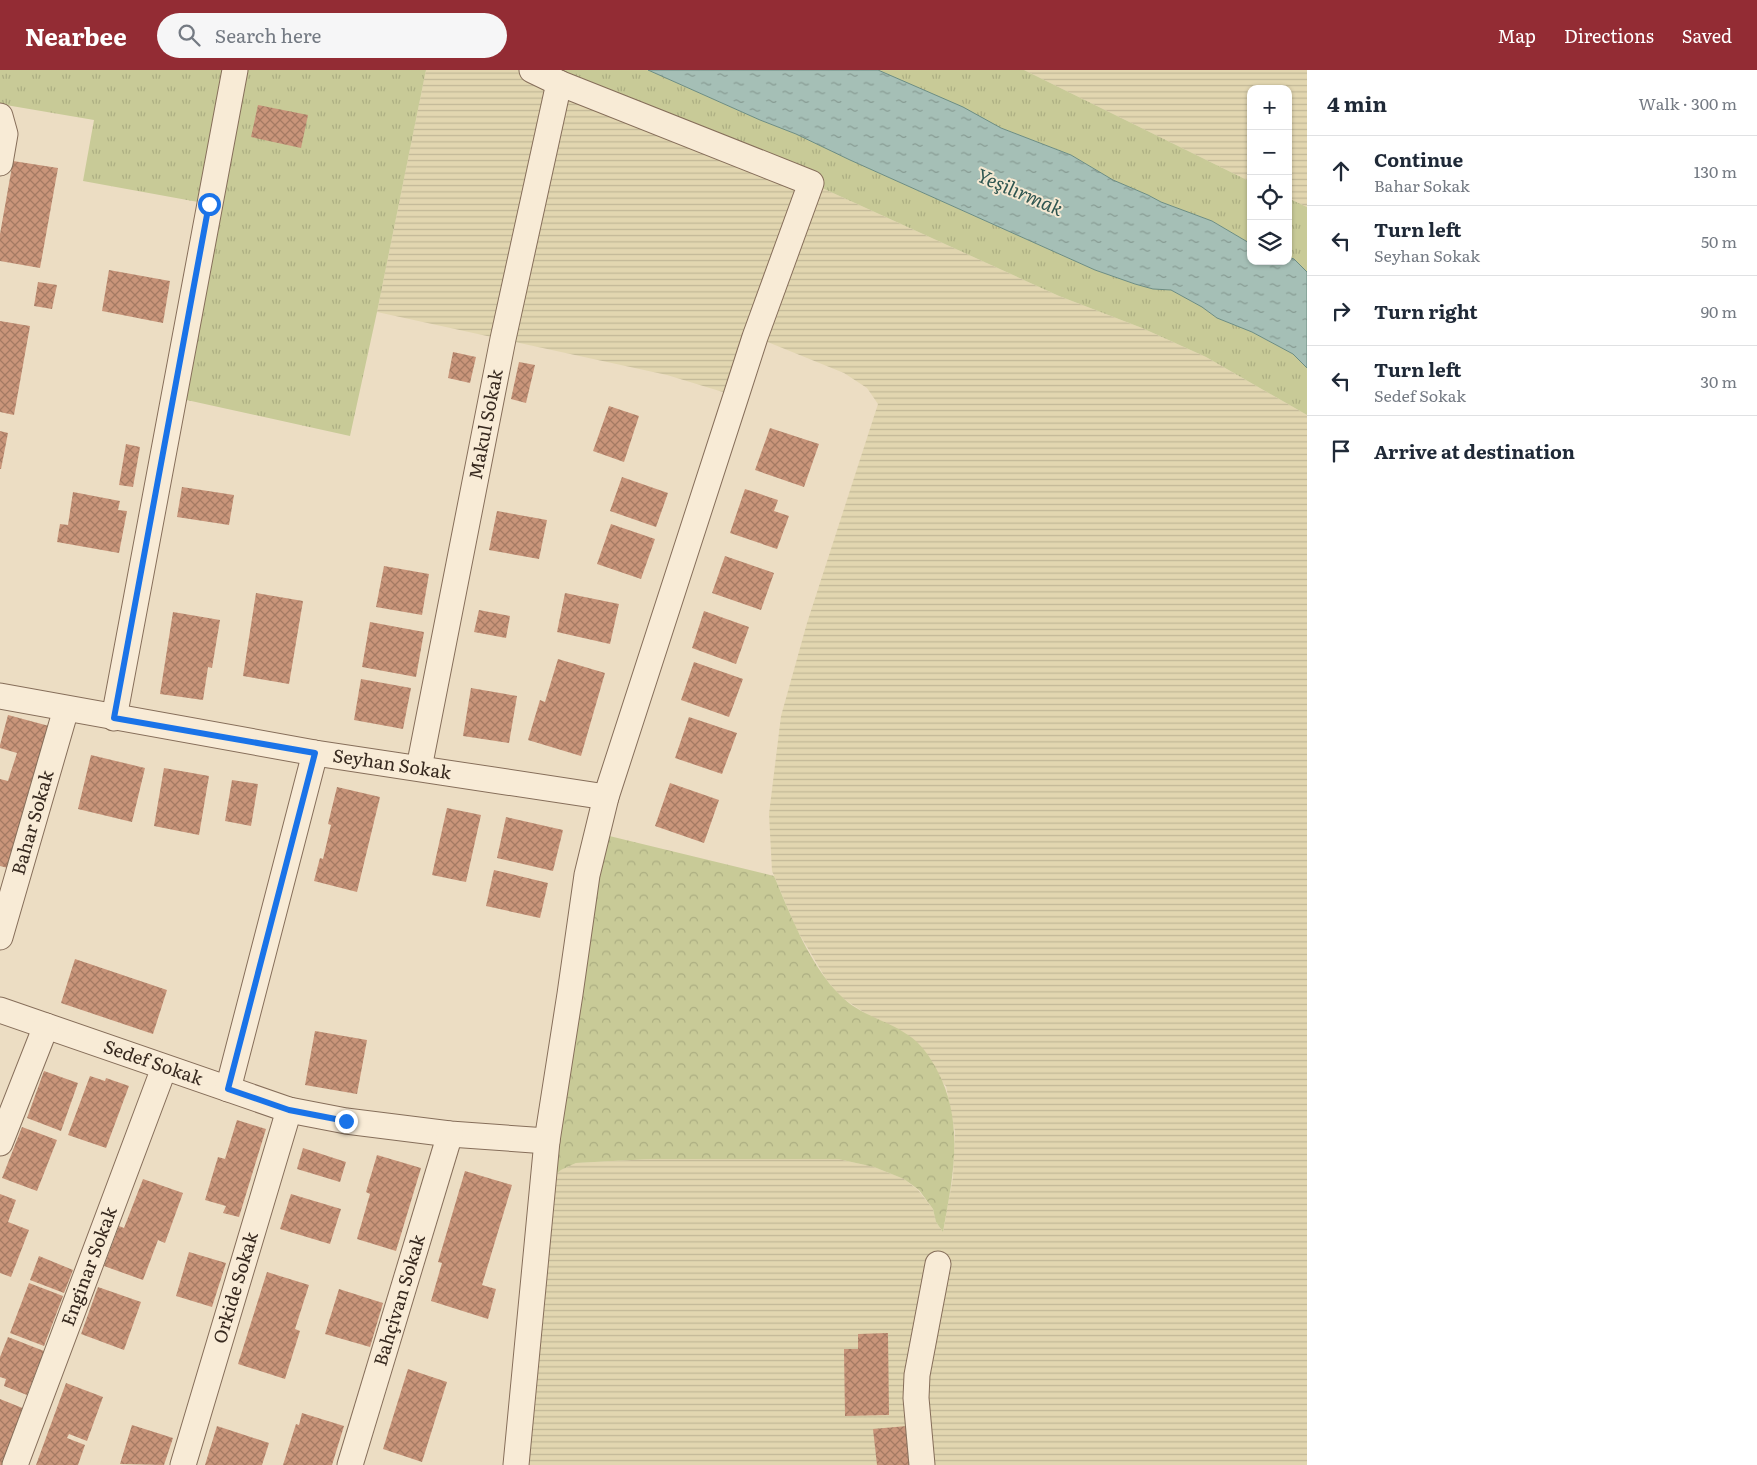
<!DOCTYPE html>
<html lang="en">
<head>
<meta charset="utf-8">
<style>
	:root { --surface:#fff; --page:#f6f6f7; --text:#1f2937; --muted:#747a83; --line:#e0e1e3; --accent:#932c34 }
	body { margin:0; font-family:Literata,serif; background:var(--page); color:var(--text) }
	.controls { position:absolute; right:15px; top:15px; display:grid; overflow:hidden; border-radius:10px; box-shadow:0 1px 4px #0004 }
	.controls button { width:45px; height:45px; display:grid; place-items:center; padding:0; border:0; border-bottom:1px solid var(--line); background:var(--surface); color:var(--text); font:25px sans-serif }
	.stop { position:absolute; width:15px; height:15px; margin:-11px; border:4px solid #1a73e8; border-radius:50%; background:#fff }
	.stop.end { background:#1a73e8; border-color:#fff; box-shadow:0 1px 5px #0008 }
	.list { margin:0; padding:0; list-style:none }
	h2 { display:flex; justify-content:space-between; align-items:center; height:65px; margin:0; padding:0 20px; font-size:21px }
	h2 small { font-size:16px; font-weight:400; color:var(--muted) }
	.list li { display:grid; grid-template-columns:32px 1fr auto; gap:15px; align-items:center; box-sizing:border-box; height:70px; padding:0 20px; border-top:1px solid var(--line) }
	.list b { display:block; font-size:19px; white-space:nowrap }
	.list p { margin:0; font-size:16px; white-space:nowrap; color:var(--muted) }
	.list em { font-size:16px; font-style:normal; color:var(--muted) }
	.icon { flex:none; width:28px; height:28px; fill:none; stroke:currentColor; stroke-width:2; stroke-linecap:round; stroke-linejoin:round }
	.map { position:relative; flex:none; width:1307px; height:1395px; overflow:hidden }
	header { display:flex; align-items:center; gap:30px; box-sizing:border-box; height:70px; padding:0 25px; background:var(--accent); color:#fff }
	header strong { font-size:24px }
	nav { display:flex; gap:28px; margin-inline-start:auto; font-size:18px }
	.search { width:350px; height:45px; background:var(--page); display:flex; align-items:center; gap:12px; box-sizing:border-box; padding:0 18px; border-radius:28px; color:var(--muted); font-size:19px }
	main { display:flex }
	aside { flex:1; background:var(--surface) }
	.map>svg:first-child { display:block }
	.farmland { fill:url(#farmland-rules) }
	.grass { fill:url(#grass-tufts) }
	.forest { fill:url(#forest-crowns) }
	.water { fill:url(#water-ripples); stroke:#6c8d83 }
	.building { fill:url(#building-cross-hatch) }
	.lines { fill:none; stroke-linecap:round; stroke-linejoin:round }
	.minor-casing { stroke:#866e5a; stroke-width:27 }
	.minor { stroke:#f8ebd6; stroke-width:25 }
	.route { stroke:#1a73e8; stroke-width:6 }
	.labels { text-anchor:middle; stroke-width:4; stroke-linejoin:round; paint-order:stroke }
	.street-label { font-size:18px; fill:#36281e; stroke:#f4e8d2 }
	.water-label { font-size:19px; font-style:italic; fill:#2e5550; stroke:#f4e8d2 }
</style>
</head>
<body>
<header>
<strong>Nearbee</strong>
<div class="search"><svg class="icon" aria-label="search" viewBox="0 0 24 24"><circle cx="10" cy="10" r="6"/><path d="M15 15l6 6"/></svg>Search here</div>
<nav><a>Map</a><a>Directions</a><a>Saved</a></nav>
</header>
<main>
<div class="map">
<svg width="1307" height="1395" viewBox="0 0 1307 1395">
	<defs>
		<pattern id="farmland-rules" width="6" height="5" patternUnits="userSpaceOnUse" patternTransform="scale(1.25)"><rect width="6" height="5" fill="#e2d6b0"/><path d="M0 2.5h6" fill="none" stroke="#c2b897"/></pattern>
		<pattern id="grass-tufts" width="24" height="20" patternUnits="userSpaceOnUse" patternTransform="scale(1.25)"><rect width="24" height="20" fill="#c8ca97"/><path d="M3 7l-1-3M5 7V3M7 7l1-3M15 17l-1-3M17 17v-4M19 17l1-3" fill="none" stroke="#acae82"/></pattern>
		<pattern id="forest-crowns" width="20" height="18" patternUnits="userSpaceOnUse" patternTransform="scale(1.25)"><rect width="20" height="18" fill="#c8ca97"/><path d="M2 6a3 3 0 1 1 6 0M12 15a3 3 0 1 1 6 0" fill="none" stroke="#acae82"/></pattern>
		<pattern id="water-ripples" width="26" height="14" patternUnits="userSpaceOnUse" patternTransform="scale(1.25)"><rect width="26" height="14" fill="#a5bfb6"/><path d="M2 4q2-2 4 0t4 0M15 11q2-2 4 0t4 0" fill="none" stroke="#879b93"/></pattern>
		<pattern id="building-cross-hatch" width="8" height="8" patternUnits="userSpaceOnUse" patternTransform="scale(1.25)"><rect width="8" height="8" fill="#c9957a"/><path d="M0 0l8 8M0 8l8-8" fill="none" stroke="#a47a63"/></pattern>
	</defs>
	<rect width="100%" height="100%" fill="#ecddc3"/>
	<path class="farmland" d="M426,0H532L811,113L1059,226L1142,258L1206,287L1307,345V1395H516L542,1117L561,1100L576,1093L650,1089H838L874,1097L904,1109L918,1120L933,1139L936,1152L943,1162L953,1107L955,1062L946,1016L871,947L841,927L826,909L797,860L772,801L769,744L781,646L807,553L878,334L867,318L844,303L755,267L736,326L667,305L377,242Z
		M1024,0H1307V137L1288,128V19H1251V112Z"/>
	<path class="grass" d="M0,0H426L377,242L350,366L173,327L209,134L83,111L94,50L0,34Z
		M532,0H648L760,50L796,64L850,90L1095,200L1135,214L1153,219L1171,220L1202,237L1217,248L1252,262L1293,284L1307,298V345L1206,287L1142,258L1059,226L811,113Z
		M878,0H1024L1251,112V174L1212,151L1161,132L1148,125L1113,110L1071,85L1001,58Z
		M1288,128L1307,137V202L1294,189L1288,187Z"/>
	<path class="forest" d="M597,763L774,806C791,846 809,894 840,925C859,945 887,950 908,965C921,973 930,987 937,1000C965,1053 953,1106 943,1162L936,1152L933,1139L919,1120L904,1109L874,1097L838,1089H650L576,1093L561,1100L542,1117Z"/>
	<path class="water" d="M648,0H878L963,37L1001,58L1071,85L1113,110L1148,125L1161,132L1212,151L1251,174V191H1288V187L1294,189L1307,202V298L1293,284L1252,262L1217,248L1202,237L1171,220L1153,219L1135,214L1095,200L850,90L796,64L760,50Z"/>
	<path class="building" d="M258,35L308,45L301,78L251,67Z
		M13,91L58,98L40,198L0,191V164Z
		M109,200L170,211L163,253L102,241Z
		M38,212L57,215L52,239L34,236Z
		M0,251L30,256L14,345L0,342Z
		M453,282L476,287L470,313L448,308Z
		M519,292L535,295L526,333L511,329Z
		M609,336L639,346L624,392L593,381Z
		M770,358L819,374L804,417L755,400Z
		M0,361L8,363L1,399H0Z
		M126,374L140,377L133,417L119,415Z
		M622,407L668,423L656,457L610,441Z
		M182,417L234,425L229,455L177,447Z
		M745,419L778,430L774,441L789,446L777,479L730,463Z
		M73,422L120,431L118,440L127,441L119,483L57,472L60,454L68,455Z
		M497,441L547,450L539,489L489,480Z
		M611,454L655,469L641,509L597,494Z
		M725,486L774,503L761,540L712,523Z
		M384,496L429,504L422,545L376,537Z
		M256,523L303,531L289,614L243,606Z
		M565,523L619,534L610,574L557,562Z
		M479,540L510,546L506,568L474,562Z
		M704,541L749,557L736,594L692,578Z
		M173,542L220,550L212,598L208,597L203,630L160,624Z
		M370,552L424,562L416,607L362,597Z
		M558,589L605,603L581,686L528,670L540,630L545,632Z
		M694,592L743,609L729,647L681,630Z
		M361,609L411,618L403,659L354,650Z
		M471,618L517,626L509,673L463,666Z
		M8,645L49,656L8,798L0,796V709L8,711L17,683L0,678V675Z
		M689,647L737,663L722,704L675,688Z
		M91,685L145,698L132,752L78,739Z
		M164,698L209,706L199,765L154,756Z
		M232,710L258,714L251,756L225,751Z
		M670,713L719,730L704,773L655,756Z
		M337,717L380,727L357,822L314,811L320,788L323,789L331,755L328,754Z
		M447,738L481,745L466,812L432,805Z
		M506,747L563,760L553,801L497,788Z
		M494,800L548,813L540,848L486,836Z
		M75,889L167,920L153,964L61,933Z
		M315,961L367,970L357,1024L305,1015Z
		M44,1001L78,1013L61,1061L27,1048Z
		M90,1006L105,1011L106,1008L129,1016L106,1078L68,1065Z
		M237,1050L266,1059L239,1147L223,1143L226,1136L205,1130L218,1087L225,1089Z
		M22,1057L57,1070L37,1121L2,1108Z
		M303,1078L346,1092L340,1112L297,1099Z
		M377,1085L421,1098L396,1181L357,1169L370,1124L366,1122Z
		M465,1101L512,1115L482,1215L496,1219L488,1249L431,1231L442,1193L438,1192Z
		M143,1109L183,1123L165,1173L158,1170L143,1210L104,1196L119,1156L124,1158Z
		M0,1124L16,1130L8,1152L29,1160L11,1207L0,1203Z
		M291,1124L341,1139L330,1174L280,1159Z
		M189,1182L226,1193L212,1237L176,1226Z
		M39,1186L73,1200L64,1223L30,1210Z
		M267,1202L309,1215L295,1259L300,1261L285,1309L238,1294Z
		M29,1213L63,1226L44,1276L10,1263Z
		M98,1217L141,1232L124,1280L81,1264Z
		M339,1219L383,1233L370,1277L325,1264Z
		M888,1263L889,1345L845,1346L844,1279H858V1264Z
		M8,1267L44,1281L27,1325L4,1316L6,1309L0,1307V1287Z
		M408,1299L447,1312L422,1392L383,1379Z
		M66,1313L103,1327L87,1371L69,1364L67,1368L85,1375L78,1395H36Z
		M0,1329L25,1339L3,1395H0Z
		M302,1343L344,1356L332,1395H283L296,1354L299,1355Z
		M132,1355L173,1368L164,1395L120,1394Z
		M217,1356L269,1373L262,1395H205Z
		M907,1356L910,1395H877L873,1359Z"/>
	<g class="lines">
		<g class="minor-casing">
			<g id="minor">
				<path d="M0,46L5,64L0,93"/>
				<path id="s1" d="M0,626L315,683L606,727"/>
				<path d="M114,648L235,0"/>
				<path id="s2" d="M419,698L503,269L559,13"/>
				<path id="s3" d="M0,867L66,639"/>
				<path id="s4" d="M0,940L289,1040L346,1051L450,1064L547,1071"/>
				<path d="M228,1019L315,683"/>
				<path d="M0,1073L46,956"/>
				<path id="s5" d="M15,1395L164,998"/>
				<path id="s6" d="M183,1395L289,1040"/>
				<path id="s7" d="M350,1395L450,1064"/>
				<path d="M516,1395L547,1071L570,924L587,805L606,727L736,326L755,267L811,113L559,13L532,0"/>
				<path d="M922,1395L916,1328L917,1305L938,1194"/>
			</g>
		</g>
		<use href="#minor" class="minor"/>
	</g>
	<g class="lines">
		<path class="route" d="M209,134L114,648L315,683L228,1019L289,1040L346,1051"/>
	</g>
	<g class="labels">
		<g class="street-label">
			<text dy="6" stroke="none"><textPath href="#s2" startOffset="350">Makul Sokak</textPath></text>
			<text dy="6" stroke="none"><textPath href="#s1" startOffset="398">Seyhan Sokak</textPath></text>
			<text dy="6" stroke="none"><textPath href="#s3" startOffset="119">Bahar Sokak</textPath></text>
			<text dy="6" stroke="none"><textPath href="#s4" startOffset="162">Sedef Sokak</textPath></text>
			<text dy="6" stroke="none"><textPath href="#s5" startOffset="212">Enginar Sokak</textPath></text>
			<text dy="6" stroke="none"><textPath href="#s6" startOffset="185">Orkide Sokak</textPath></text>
			<text dy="6" stroke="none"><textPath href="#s7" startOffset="172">Bahçivan Sokak</textPath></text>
		</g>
		<g class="water-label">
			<text transform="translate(1020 122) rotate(23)" y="7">Yeşilırmak</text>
		</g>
	</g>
</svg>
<div class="controls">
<button>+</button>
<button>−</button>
<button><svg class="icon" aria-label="locate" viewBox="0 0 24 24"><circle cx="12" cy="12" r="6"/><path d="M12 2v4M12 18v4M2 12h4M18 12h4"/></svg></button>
<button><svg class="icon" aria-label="layers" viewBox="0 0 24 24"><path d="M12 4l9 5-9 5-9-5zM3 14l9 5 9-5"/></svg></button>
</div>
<div class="stop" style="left:209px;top:134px"></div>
<div class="stop end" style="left:346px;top:1051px"></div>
</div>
<aside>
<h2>4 min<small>Walk · 300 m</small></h2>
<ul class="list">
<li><svg class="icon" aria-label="ahead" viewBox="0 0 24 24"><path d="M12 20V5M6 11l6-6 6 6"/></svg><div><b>Continue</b><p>Bahar Sokak</p></div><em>130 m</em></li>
<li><svg class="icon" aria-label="left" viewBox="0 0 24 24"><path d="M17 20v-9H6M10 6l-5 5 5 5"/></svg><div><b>Turn left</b><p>Seyhan Sokak</p></div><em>50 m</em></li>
<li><svg class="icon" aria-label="right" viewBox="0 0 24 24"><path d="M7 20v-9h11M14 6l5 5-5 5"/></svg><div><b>Turn right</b></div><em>90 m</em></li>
<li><svg class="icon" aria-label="left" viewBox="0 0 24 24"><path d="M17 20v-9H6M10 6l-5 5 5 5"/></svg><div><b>Turn left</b><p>Sedef Sokak</p></div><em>30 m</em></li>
<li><svg class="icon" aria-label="arrive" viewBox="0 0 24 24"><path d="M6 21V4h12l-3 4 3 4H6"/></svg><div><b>Arrive at destination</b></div></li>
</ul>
</aside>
</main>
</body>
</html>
